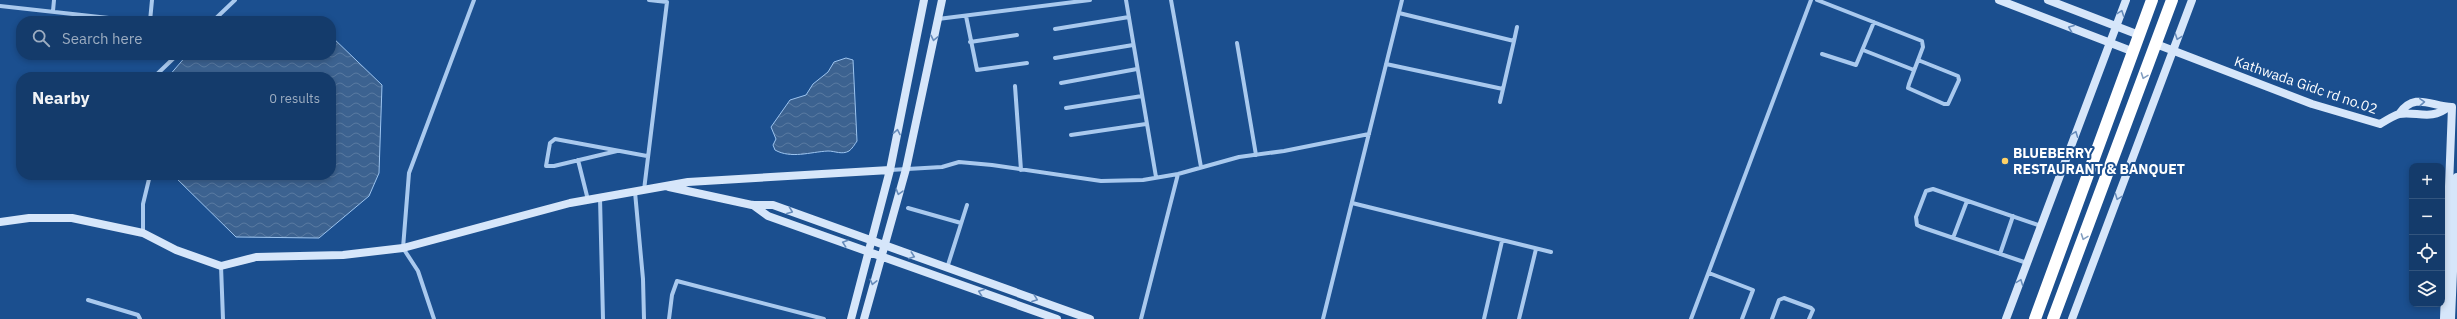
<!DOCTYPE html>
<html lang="en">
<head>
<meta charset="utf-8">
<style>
	:root { --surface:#143b6b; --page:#1d4271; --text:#f1f3f6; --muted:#9dadc1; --line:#33557e }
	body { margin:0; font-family:"IBM Plex Sans",sans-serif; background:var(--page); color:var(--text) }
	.controls { position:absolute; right:12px; bottom:12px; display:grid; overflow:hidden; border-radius:8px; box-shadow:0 2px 6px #0003 }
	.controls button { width:36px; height:36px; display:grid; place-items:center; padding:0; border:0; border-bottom:1px solid var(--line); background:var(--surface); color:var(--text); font:20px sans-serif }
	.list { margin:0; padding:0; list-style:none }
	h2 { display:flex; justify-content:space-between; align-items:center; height:52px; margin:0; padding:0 16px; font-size:17px }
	h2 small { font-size:13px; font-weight:400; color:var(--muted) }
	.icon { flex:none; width:22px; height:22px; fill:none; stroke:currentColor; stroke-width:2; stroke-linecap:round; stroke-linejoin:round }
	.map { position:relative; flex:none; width:2457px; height:319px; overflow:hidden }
	.search { position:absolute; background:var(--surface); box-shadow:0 2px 6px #0003; left:16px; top:16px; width:320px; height:44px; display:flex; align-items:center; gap:10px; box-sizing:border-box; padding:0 14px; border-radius:16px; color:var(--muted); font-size:15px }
	.panel { position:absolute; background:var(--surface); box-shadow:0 2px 6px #0003; left:16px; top:72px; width:320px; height:108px; border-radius:16px }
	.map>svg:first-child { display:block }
	.water { fill:url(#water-waves); stroke:#9cc4f0 }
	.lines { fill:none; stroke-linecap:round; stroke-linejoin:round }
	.street { stroke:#a9c9ee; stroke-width:4 }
	.secondary { stroke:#d6e6fa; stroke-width:8 }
	.highway { stroke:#fff; stroke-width:12 }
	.oneway { stroke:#668bba }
	.oneway2 { stroke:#829ec1 }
	.poi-dot { fill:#ffd166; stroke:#1b4f8f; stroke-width:1.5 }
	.labels { text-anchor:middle; stroke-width:4; stroke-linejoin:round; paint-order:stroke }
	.street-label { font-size:14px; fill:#fff; stroke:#1b4f8f }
	.poi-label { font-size:14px; font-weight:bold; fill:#fff; stroke:#1b4f8f; text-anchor:start }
</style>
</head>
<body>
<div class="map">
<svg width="2457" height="319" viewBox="0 0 2457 319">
	<defs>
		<pattern id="water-waves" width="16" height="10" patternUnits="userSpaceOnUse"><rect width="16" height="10" fill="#3c6290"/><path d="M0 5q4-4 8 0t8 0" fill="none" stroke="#597aa1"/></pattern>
	</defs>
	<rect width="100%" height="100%" fill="#1b4f8f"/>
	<path class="water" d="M331,36L382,85L379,173L369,196L319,238L236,237L173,175H331V77H168L187,55H331Z
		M846,58L853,60L857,141C855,144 852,149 849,151C842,155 835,151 828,151C810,152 791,159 775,150L773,145L776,139L771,127L790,100L806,95L813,84L828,72L834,62Z"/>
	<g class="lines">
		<path class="street" d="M1126,0L1156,177
			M1171,0L1201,167
			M1817,0L1922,41L1923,47L1909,84L1908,88L1944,104H1948L1959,80L1958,76L1918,60
			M0,6L136,21
			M53,11L54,0
			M966,16L977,70L1027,63
			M938,19L1090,0
			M150,21L152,0
			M213,21L235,0
			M1055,29L1129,17
			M1514,41L1517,27
			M970,42L1017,35
			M1237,43L1256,155
			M1863,50L1914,70
			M1822,54L1856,65L1874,22
			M1055,58L1133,45
			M1386,64L1503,89L1514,41L1399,13
			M154,77L177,55
			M1061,83L1137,69
			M1015,86L1021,170
			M1500,102L1503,89
			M1066,108L1142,96
			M1071,135L1146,124
			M617,151L554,166H546L550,143L555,139L647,156
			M578,160L588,200
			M890,170L942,167L959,162L992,165L1101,181L1143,180L1178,174L1239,157L1284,151L1369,134
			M644,190L667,2L649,0
			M635,192L643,279L644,319
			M600,198L603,319
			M1352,203L1551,252
			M908,208L961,223
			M143,233V204L150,175
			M1953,238L1967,201
			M2000,254L2013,216
			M2027,263L1921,227L1917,225L1916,217L1926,191L1933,189L2041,226
			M221,266L223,319
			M947,268L967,205
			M1709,273L1753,290L1742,319
			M88,300L138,315L140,319
			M434,319L418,271L403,248L409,173L474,0
			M669,319L672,295L677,281L824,319
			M1141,319L1178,174
			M1323,319L1402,0
			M1484,319L1502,241
			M1519,319L1536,249
			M1691,319L1811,0
			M1772,319L1779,300L1784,298L1811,308L1813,310L1809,319"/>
		<path class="secondary" d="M1999,0L2134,52
			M2048,0L2139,35
			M2156,44L2312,104L2380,124C2385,121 2393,116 2399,114C2416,111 2432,121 2448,107
			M2399,114C2415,91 2432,107 2452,107
			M669,187L752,205H773L1090,319
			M753,205L768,216L1057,319
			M0,222L29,218H72L143,233L176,250L221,266L256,257L343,255L403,248L570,203L688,182L890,170
			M851,319L890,170L924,0
			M864,319L906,169L942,0
			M2006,319L2126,0
			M2072,319L2192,0
			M2444,319L2452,107
			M2451,319L2457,177"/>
		<path class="highway" d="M2035,319L2152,0
			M2053,319L2172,0"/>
	</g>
	<defs><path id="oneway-chevron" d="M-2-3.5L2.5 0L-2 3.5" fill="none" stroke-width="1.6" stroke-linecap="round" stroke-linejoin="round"/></defs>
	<g class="oneway">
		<use href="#oneway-chevron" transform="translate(2121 13) rotate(-70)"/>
		<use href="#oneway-chevron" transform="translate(2071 28) rotate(-159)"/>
		<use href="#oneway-chevron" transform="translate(2178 37) rotate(110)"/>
		<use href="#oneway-chevron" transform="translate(934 38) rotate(102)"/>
		<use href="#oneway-chevron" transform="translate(2422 102) rotate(-3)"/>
		<use href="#oneway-chevron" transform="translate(897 132) rotate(-79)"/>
		<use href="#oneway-chevron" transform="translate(2075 134) rotate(-69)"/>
		<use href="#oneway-chevron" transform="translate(899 192) rotate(106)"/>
		<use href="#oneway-chevron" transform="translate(2118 197) rotate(111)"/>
		<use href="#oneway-chevron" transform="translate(790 211) rotate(21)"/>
		<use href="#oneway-chevron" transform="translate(845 243) rotate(-161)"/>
		<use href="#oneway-chevron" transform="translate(912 256) rotate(20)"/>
		<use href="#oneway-chevron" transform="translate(873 282) rotate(104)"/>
		<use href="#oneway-chevron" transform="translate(2020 282) rotate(-69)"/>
		<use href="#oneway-chevron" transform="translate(981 292) rotate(-160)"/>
		<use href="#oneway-chevron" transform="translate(1035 299) rotate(20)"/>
	</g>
	<g class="oneway2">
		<use href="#oneway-chevron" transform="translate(2144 76) rotate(110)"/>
		<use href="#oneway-chevron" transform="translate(2084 237) rotate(110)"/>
	</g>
	<circle class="poi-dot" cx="2005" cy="161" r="4"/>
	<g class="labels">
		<g class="street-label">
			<text transform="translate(2306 85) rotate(19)" y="5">Kathwada Gidc rd no.02</text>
		</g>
		<g class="poi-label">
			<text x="2013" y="158">BLUEBERRY<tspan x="2013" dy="16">RESTAURANT &amp; BANQUET</tspan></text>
		</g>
	</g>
</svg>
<div class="controls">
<button>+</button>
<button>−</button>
<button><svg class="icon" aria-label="locate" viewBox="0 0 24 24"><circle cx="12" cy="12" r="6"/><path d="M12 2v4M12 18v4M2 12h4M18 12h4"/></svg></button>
<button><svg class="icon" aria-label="layers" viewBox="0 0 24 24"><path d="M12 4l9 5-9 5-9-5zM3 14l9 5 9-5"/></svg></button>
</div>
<div class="search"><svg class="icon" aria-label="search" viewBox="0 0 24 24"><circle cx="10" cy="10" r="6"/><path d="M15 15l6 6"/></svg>Search here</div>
<section class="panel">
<h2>Nearby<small>0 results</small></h2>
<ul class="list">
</ul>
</section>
</div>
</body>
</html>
